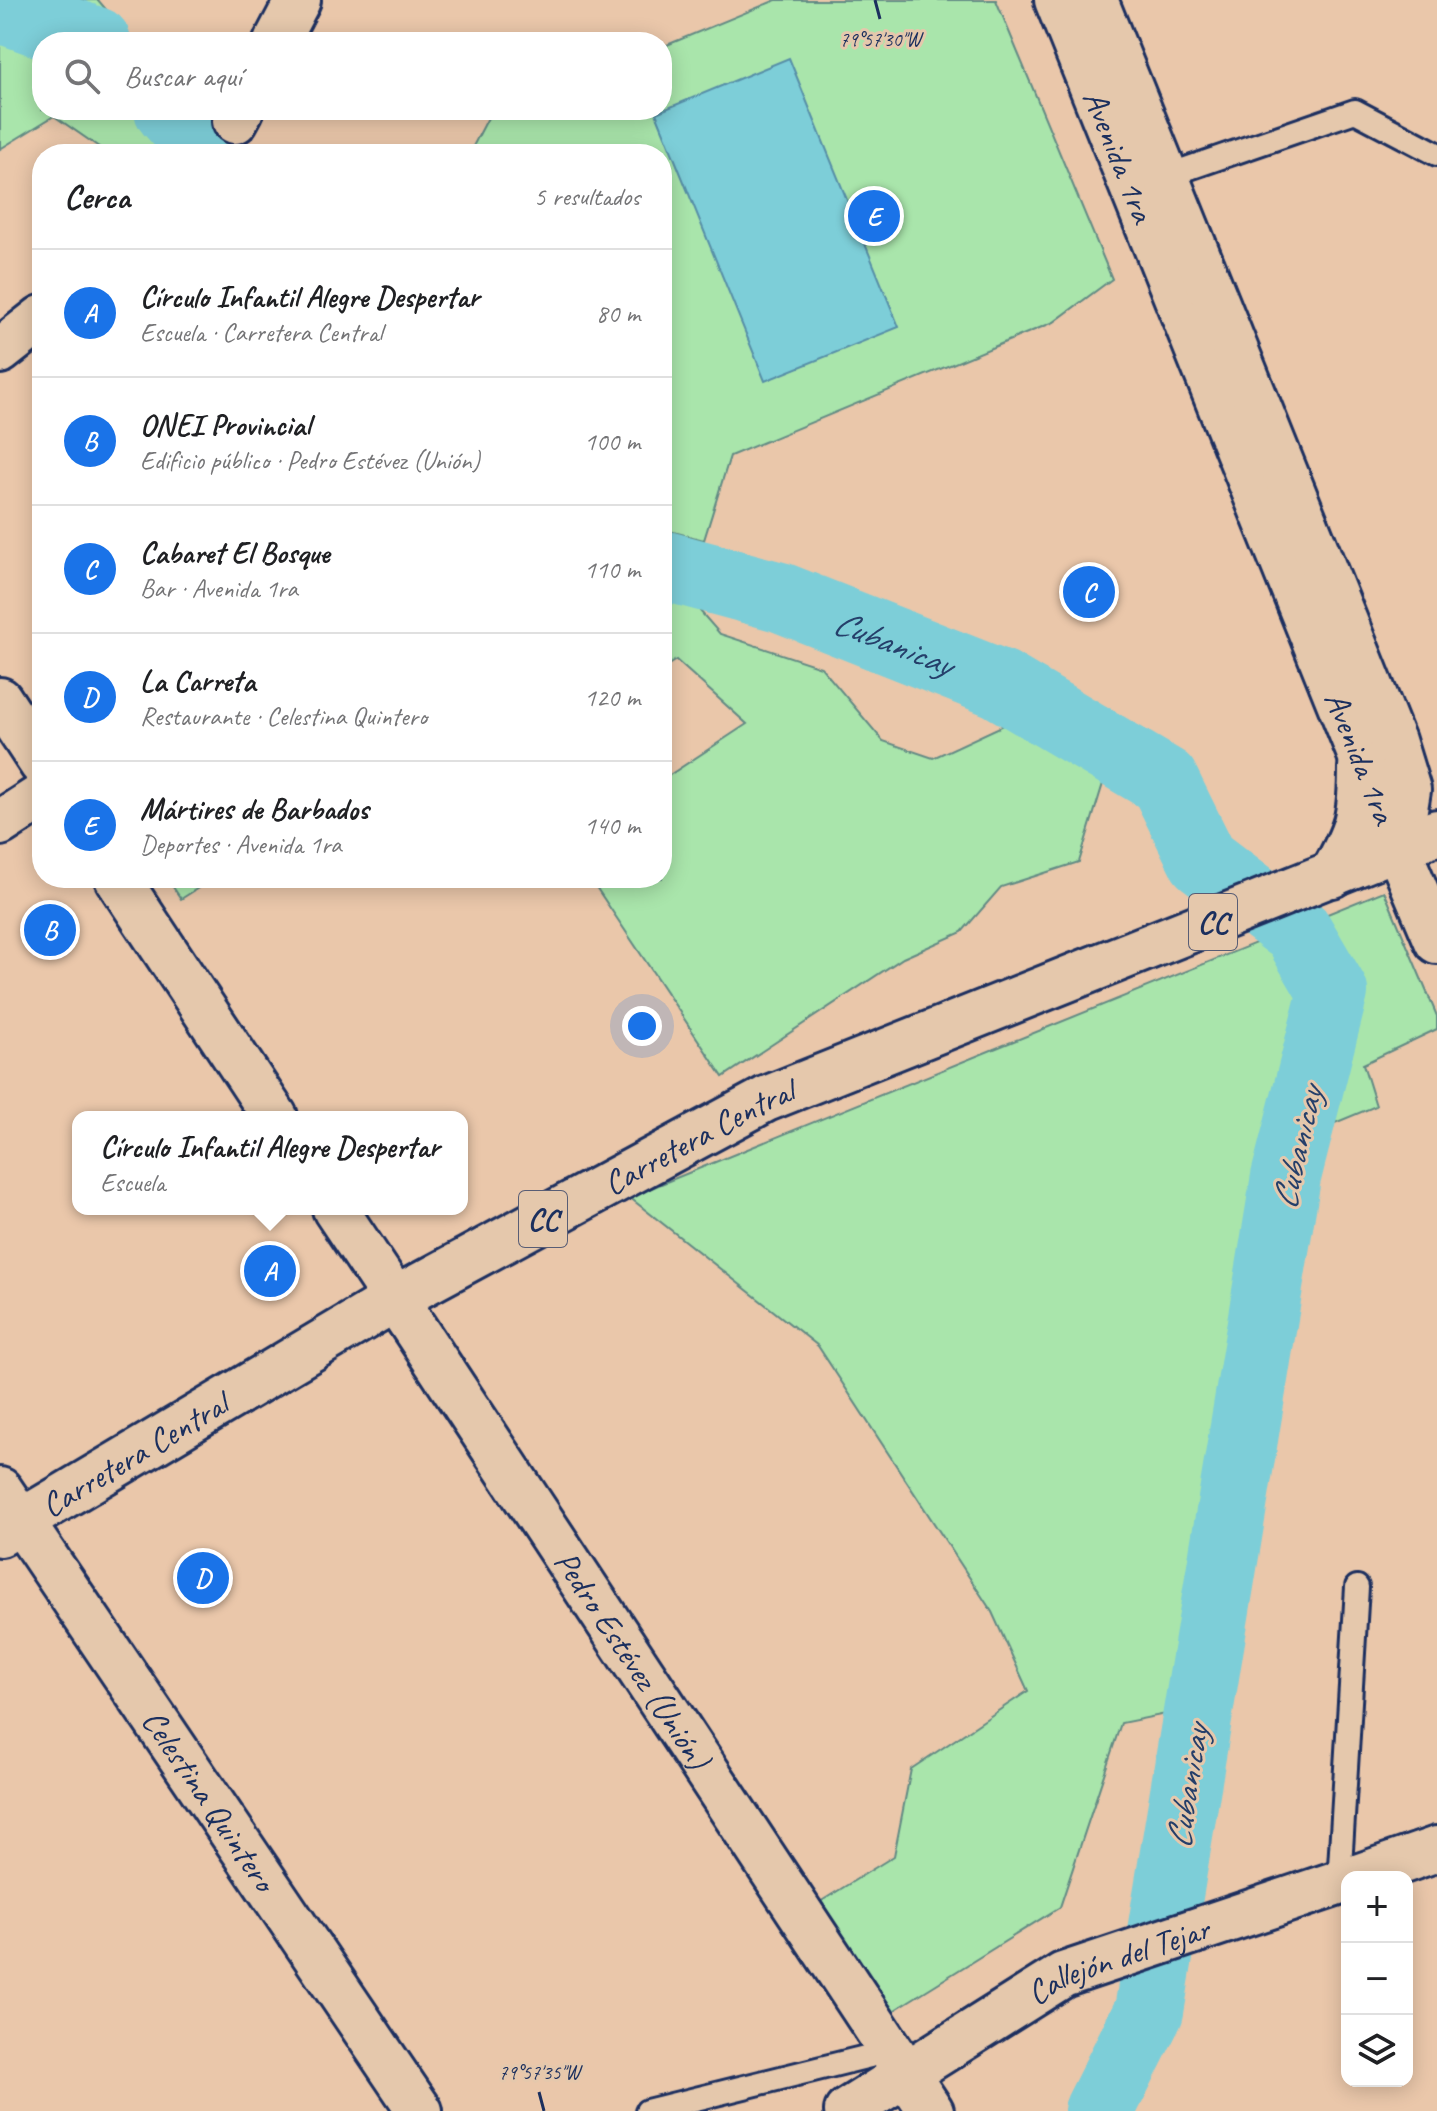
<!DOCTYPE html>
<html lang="es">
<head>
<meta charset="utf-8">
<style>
	:root { --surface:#fff; --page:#f2f2f2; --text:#202124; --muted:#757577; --line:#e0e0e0; --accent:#1a73e8 }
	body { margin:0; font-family:Caveat,sans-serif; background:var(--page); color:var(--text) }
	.controls { position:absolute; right:24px; bottom:24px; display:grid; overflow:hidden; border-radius:16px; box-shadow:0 4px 20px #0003 }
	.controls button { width:72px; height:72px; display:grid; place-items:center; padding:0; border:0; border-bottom:2px solid var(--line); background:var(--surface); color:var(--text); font:40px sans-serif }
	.you { position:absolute; left:642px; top:1026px; width:28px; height:28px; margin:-20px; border:6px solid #fff; border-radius:50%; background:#1a73e8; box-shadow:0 0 0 12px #1a73e833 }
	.badge { display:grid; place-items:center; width:52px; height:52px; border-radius:50%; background:var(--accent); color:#fff; font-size:26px; font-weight:700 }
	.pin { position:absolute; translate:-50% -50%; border:4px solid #fff; box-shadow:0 2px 8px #0006 }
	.popup { position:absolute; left:72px; top:1111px; width:396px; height:104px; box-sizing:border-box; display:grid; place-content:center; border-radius:16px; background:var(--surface); filter:drop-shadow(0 2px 6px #0005); font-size:26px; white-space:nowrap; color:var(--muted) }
	.popup b { font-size:30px; color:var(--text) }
	.popup::after { content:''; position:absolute; left:50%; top:100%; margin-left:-16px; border:16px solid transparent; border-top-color:var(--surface) }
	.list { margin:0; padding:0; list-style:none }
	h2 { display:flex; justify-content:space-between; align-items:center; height:104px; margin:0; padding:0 32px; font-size:34px }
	h2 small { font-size:26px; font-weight:400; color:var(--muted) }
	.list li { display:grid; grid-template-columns:52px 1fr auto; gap:24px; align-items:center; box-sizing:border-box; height:128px; padding:0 32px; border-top:2px solid var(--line) }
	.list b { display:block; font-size:30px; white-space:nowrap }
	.list p { margin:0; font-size:26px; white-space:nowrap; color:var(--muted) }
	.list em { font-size:26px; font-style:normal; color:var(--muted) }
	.icon { flex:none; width:44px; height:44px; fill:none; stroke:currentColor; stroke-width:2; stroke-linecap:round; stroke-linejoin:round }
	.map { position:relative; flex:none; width:1437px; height:2111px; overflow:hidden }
	.search { position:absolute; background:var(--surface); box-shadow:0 4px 20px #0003; left:32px; top:32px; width:640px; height:88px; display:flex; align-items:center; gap:20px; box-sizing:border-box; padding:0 28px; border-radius:32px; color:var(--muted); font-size:30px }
	.panel { position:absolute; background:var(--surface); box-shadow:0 4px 20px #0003; left:32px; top:144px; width:640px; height:744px; border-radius:32px }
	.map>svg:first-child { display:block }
	.green { fill:#a9e5ab; stroke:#628a84; stroke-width:2 }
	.water { fill:#7dced8; stroke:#568ea7; stroke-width:2 }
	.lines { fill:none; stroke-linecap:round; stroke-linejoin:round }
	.river { stroke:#7dced8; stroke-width:70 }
	.lane-casing { stroke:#1b2f5e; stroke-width:28 }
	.street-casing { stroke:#1b2f5e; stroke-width:50 }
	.secondary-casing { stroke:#1b2f5e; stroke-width:50 }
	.primary-casing { stroke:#1b2f5e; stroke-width:50 }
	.lane { stroke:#e5c8ac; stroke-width:22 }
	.street { stroke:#e5c8ac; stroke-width:44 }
	.secondary { stroke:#e5c8ac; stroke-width:44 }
	.primary { stroke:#e5c8ac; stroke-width:44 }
	.ticks { fill:none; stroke:#1b2f5e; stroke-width:3 }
	.labels { text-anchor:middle; stroke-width:6; stroke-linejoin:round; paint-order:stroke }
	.shield { fill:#e5c8ac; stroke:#585d75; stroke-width:2 }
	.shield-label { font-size:32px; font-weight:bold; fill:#1b2f5e }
	.street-label { font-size:34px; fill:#1b2f5e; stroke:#e5c8ac }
	.water-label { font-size:36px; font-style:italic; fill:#253f6a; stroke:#e5c8ac }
	.ticks-label { font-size:20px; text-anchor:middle; fill:#1b2f5e; stroke:#e5c8ac; stroke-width:6; stroke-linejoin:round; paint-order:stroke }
</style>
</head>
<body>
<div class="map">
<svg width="1437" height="2111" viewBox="0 0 1437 2111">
	<rect width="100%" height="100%" fill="#eac7aa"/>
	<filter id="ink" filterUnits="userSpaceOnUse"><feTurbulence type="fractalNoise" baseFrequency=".0125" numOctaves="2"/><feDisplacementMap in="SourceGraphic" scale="16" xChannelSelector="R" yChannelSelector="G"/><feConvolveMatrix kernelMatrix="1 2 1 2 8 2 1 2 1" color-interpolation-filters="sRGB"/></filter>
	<g filter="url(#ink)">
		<path class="green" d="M0,0H98L134,42H42V110H192L212,134L186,154H109L54,116L0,149Z
			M776,0H996L1112,279L1054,322L730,456L704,540L662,529V154H469L492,110H662V47Z
			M662,597L693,603L720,634L821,667L883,741L933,758L1006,724L1069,744L1105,777L1079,862L1001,887L962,932L903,958L723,1077L590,878H662V780L747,724L676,660L662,669Z
			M167,878H214L181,899Z
			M1384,891L1437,1016V1029L1363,1064L1376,1106L1277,1147L1181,1711L1121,1723L1060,1907L885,2016L815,1905L894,1856L911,1769L1028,1691L992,1612L818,1346L629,1197Z"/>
		<path class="water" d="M789,58L899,327L765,381L656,113Z"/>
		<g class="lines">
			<g class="river">
				<path d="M1,0L4,9L96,42"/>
				<path d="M169,110L209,154"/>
				<path id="s1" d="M662,565L780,597L1000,684L1164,781L1203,860L1298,932L1333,992L1286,1177L1149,2011L1099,2111"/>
			</g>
			<g class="lane-casing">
				<path id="lane" d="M1166,176L1355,111L1437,154
					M1339,1883L1357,1587
					M647,2111L890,2051"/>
			</g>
			<g class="street-casing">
				<g id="street">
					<path d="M276,42L298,0"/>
					<path d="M235,121L241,110"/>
					<path d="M0,351L42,318"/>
					<path d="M0,823L42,796"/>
					<path d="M1398,849L1437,941"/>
					<path id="s2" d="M395,1299L931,2111"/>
					<path id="s3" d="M0,1490L420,2111"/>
					<path d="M1357,1877L1437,1849"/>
					<path id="s4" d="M847,2111L1063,1975L1347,1880"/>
				</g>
			</g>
			<g class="secondary-casing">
				<g id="secondary">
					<path id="s5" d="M1057,0L1398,849"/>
					<path d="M1095,0L1393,741L1408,790L1399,846"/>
					<path d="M0,700L42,764"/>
					<path d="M1332,875C1357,830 1361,818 1361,767"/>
					<path d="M117,878L275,1117"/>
					<path d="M335,1209L395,1299"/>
				</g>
			</g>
			<g class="primary-casing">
				<g id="primary">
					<path id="s6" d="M0,1534L395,1299L766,1099L1437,832"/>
				</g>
			</g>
			<use href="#lane" class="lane"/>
			<use href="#street" class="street"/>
			<use href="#secondary" class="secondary"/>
			<use href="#primary" class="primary"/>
		</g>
	</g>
	<path class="ticks" d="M875,0L880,19M539,2092L544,2111"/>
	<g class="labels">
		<g class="shield">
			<rect x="1189" y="894" width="48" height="56" rx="6"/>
			<rect x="519" y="1191" width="48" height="56" rx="6"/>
		</g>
		<g class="shield-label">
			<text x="1213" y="933">CC</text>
			<text x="543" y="1230">CC</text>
		</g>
		<g class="street-label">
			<text dy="12" stroke="none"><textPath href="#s5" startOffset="168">Avenida 1ra</textPath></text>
			<text dy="12" stroke="none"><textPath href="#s5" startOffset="816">Avenida 1ra</textPath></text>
			<text dy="12" stroke="none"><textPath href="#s6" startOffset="804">Carretera Central</textPath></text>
			<text dy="12" stroke="none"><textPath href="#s6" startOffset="156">Carretera Central</textPath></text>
			<text dy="12" stroke="none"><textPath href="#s2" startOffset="432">Pedro Estévez (Unión)</textPath></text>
			<text dy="12" stroke="none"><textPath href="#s3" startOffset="374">Celestina Quintero</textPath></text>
			<text dy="12" stroke="none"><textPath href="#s4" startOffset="312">Callejón del Tejar</textPath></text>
		</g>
		<g class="water-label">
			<text dy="13" stroke="none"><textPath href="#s1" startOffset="244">Cubanicay</textPath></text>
			<text transform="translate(1296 1148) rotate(-77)" y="13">Cubanicay</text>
			<text transform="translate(1186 1787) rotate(-81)" y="13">Cubanicay</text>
		</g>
	</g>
	<g class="ticks-label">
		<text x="880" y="46">79°57'30"W</text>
		<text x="539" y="2079">79°57'35"W</text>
	</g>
</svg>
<div class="controls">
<button>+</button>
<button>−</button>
<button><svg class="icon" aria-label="layers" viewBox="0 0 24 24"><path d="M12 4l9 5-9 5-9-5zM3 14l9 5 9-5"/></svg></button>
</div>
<div class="you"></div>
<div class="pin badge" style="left:270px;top:1271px">A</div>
<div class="popup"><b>Círculo Infantil Alegre Despertar</b>Escuela</div>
<div class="pin badge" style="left:50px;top:930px">B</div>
<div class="pin badge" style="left:1089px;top:592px">C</div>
<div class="pin badge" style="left:203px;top:1578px">D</div>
<div class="pin badge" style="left:874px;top:216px">E</div>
<div class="search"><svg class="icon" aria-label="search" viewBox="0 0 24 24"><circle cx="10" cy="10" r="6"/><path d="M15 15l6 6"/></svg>Buscar aquí</div>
<section class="panel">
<h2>Cerca<small>5 resultados</small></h2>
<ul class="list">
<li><span class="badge">A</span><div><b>Círculo Infantil Alegre Despertar</b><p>Escuela · Carretera Central</p></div><em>80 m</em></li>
<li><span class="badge">B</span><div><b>ONEI Provincial</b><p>Edificio público · Pedro Estévez (Unión)</p></div><em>100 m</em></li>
<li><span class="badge">C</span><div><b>Cabaret El Bosque</b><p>Bar · Avenida 1ra</p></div><em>110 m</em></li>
<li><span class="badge">D</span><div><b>La Carreta</b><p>Restaurante · Celestina Quintero</p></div><em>120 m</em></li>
<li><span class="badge">E</span><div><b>Mártires de Barbados</b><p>Deportes · Avenida 1ra</p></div><em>140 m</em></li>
</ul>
</section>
</div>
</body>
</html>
